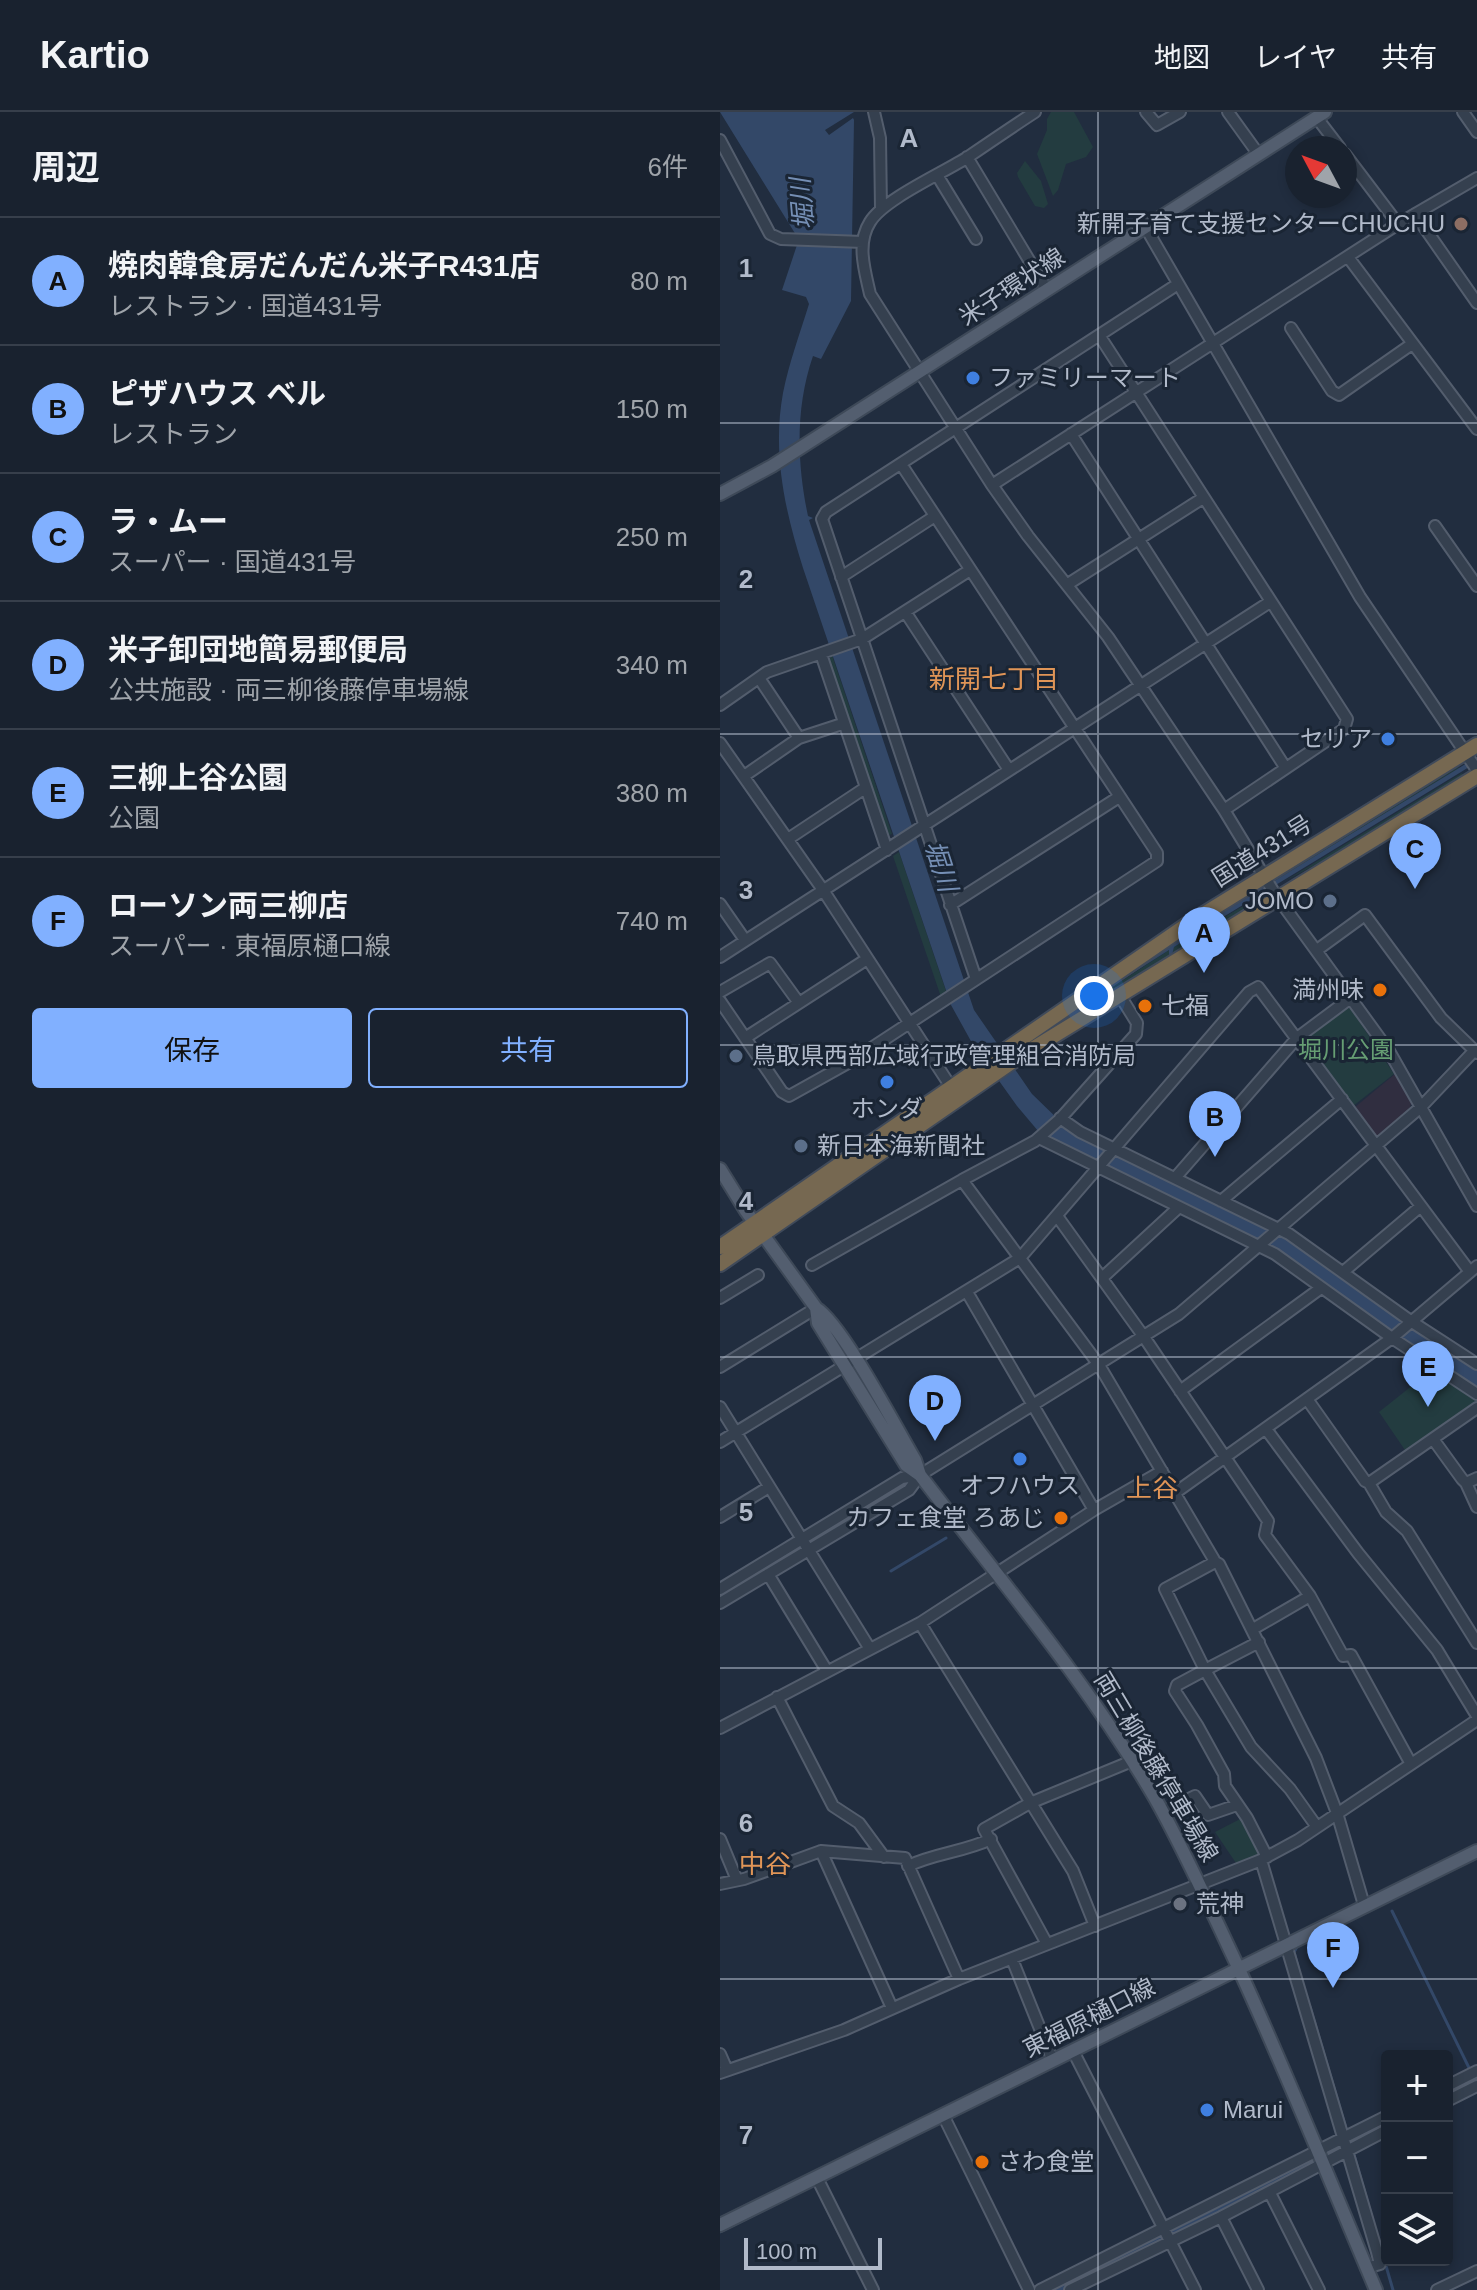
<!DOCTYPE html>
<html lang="ja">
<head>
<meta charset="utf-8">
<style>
	:root { --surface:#19222f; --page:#222a37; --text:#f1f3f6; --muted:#9fa4aa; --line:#373f4b; --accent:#81b0ff }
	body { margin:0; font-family:Helvetica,"Noto Sans JP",sans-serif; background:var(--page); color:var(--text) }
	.controls { position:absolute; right:24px; bottom:24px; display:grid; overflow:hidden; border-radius:8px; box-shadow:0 4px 12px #0003 }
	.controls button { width:72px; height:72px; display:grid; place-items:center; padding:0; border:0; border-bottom:2px solid var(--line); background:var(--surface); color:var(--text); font:40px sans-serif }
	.compass { position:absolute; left:565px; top:24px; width:72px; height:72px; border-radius:50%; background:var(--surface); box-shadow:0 4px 12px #0003; rotate:311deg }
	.scale { position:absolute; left:24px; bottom:20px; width:138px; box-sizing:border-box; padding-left:8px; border:4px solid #b1baca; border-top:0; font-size:22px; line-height:28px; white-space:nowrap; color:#b1baca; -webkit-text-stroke:6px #1a2534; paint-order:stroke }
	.you { position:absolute; left:374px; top:884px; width:28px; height:28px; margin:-20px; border:6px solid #fff; border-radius:50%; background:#1a73e8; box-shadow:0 0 0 12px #1a73e833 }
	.badge { display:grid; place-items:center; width:52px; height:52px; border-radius:50%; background:var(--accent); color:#111; font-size:26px; font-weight:700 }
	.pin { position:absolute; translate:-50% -66px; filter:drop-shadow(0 2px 4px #0008) }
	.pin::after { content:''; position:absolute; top:42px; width:28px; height:24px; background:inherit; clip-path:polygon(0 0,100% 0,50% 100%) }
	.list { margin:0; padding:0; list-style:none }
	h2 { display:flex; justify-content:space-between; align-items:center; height:104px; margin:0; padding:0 32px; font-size:34px }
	h2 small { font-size:26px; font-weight:400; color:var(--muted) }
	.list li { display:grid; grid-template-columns:52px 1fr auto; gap:24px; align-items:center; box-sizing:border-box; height:128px; padding:0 32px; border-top:2px solid var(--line) }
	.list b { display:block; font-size:30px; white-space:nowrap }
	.list p { margin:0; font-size:26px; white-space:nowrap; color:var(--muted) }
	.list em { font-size:26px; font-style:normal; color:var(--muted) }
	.actions { display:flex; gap:16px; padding:24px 32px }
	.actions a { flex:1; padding:18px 0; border:2px solid var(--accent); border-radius:8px; text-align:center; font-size:28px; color:var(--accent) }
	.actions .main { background:var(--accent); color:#111 }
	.icon { flex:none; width:44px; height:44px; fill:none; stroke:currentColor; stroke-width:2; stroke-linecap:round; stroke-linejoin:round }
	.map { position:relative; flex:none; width:757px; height:2178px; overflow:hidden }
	header { display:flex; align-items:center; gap:48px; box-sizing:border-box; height:112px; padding:0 40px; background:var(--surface); border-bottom:2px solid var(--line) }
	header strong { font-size:38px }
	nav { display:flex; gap:44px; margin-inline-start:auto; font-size:28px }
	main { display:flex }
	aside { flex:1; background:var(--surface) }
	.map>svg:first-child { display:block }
	.medical { fill:#302e40 }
	.green { fill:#233c40 }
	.water { fill:#334868 }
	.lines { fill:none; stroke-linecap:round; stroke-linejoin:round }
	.stream { stroke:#334868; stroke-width:3 }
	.river { stroke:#334868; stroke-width:16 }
	.minor-casing { stroke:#535d6d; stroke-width:14 }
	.major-casing { stroke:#3e4958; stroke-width:16 }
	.highway-casing { stroke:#404a5a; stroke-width:18 }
	.minor { stroke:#35404f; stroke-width:10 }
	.major { stroke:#535e6f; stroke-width:12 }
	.highway { stroke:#766851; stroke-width:14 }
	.grid { fill:none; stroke:#b1baca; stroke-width:2; stroke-opacity:0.55 }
	.education-dot { fill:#8d6e63; stroke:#1a2534; stroke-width:3 }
	.shop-dot { fill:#3f7fe0; stroke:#1a2534; stroke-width:3 }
	.service-dot { fill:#5c6f8a; stroke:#1a2534; stroke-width:3 }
	.food-dot { fill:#e8710a; stroke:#1a2534; stroke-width:3 }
	.worship-dot { fill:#6b7280; stroke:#1a2534; stroke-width:3 }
	.labels { text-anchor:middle; stroke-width:6; stroke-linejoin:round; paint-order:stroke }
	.poi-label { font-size:24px; fill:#b1baca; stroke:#1a2534; text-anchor:start }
	.street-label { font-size:24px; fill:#b1baca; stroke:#1a2534 }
	.park-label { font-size:24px; fill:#669e73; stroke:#1a2534 }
	.water-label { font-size:26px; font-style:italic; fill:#758fb5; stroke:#1a2534 }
	.neighbourhood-label { font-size:26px; fill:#e09557; stroke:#1a2534 }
	.grid-label { font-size:26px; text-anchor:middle; font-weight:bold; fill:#b1baca; stroke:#1a2534; stroke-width:6; stroke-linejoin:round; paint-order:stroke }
</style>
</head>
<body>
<header>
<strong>Kartio</strong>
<nav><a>地図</a><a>レイヤ</a><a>共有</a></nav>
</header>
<main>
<aside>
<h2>周辺<small>6件</small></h2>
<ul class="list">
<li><span class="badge">A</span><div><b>焼肉韓食房だんだん米子R431店</b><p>レストラン · 国道431号</p></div><em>80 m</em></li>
<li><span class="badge">B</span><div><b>ピザハウス ベル</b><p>レストラン</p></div><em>150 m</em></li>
<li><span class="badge">C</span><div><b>ラ・ムー</b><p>スーパー · 国道431号</p></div><em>250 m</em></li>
<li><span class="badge">D</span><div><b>米子卸団地簡易郵便局</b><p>公共施設 · 両三柳後藤停車場線</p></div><em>340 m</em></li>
<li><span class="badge">E</span><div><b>三柳上谷公園</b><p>公園</p></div><em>380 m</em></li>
<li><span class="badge">F</span><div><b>ローソン両三柳店</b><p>スーパー · 東福原樋口線</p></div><em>740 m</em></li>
</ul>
<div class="actions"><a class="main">保存</a><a>共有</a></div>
</aside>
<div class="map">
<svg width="757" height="2178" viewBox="0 0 757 2178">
	<rect width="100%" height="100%" fill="#212d3f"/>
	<path class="medical" d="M675,962L691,991L690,996L658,1023H653L634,996Z"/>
	<path class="green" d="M331,0H354L373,35L366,45L346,52L338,78L333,84L317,42L327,18V7Z
		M305,49L321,69L328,92L324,96L315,94L298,65L297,61Z
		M112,543L172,722L166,724L107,550Z
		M738,655L739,656L557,768L556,764L664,695L702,677Z
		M742,661L744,665L636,731L563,770Z
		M179,740L227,882L221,885L173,744Z
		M535,787L537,791L452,843L454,835Z
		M449,838V845L294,941L293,940Z
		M627,896L631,897L674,962L633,994L586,930L587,925Z
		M713,1257L757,1285V1290L687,1341L659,1300Z
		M524,1705L544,1742L518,1754L495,1720Z"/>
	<path class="water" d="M0,0H134L105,18L109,23L133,6L134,8L131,189L101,247L93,244C75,296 77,352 88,404L93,406L89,408L254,898L312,982L343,1012L567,1124L757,1257V1277L665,1217L555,1136L550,1137L324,1026L297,994L252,931L231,893L83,456C65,399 52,341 63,281C69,251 80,221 89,192L86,185L62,178L77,133L76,123Z
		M757,645V650L741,660L454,835L452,843H449V838L344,905L459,827Z"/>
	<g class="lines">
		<path class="stream" d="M171,1459L226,1426
			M672,1799L755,1968
			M578,1855L574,1840L578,1833
			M590,1895L627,2020
			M634,2043L654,2113
			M0,2120L76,2082
			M664,2147L673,2178"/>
		<path class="river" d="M727,1982L757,1967
			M336,2178L667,2011"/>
		<g class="minor-casing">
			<path id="minor" d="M154,0L160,26L161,97
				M315,0C292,15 270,30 248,45C223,61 164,87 150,110C136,132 145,159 150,182L272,373L308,424L388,525L504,698L555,782L669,939L757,1094
				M426,0L437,13L460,0
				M508,0L539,43
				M743,0L757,20
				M597,6L620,36
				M0,28L50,122L61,127L143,130
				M625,42L678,112
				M247,45L327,178
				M217,63L256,127
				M695,102L757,191
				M426,116L640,485L757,658
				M628,145L757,317
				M571,216L612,279L619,283L692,232
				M379,223L627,607L624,617L504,698
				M351,322L565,655
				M272,373L678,112L757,66
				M715,414L757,474
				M121,465L215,404
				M348,472L483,386
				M186,501L289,658
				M101,542L167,738
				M39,566L79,626
				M0,593L47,560L142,527L250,458
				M0,631L103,778L231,975
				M24,664L79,626L122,612
				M68,727L145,676
				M0,792L25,828
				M230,793L399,685
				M597,838L645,803L721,906L757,941
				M0,845L550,490
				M256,867L102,407L106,400L458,172
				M0,880L50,851L79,891
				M399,882L417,911L416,922L340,1007L315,1029L242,1068L379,1253L493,1446L495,1450L445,1477L485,1558L457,1573L455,1579L477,1613L504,1662L505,1674L527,1706L547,1745
				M0,889L62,980L69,984L130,950L437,749V741L181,352
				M25,926L147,847
				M340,1006L360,1020L569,1122L692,1210L757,1252
				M319,1026L555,1142L672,1226L757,1282
				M455,1066L577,926L632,885
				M501,1089L622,987
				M337,1104L424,1225L548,1409L545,1423L590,1484L533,1517
				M92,1153L242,1068
				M623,1160L701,1094
				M382,1166L458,1096
				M247,1180L374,1398
				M0,1186L38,1163
				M0,1255L96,1196
				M460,1279L601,1176
				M587,1287L645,1369L649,1371L757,1296
				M0,1295L150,1537
				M546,1317L638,1441L717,1538L757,1604
				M713,1327L742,1367L746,1371L757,1366
				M0,1330L300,1146L529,880L538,875L750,1160
				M649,1371L666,1400L687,1419L757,1531
				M746,1371L757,1395
				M455,1381L672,1226L757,1154
				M0,1405L49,1375
				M495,1450L499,1452L596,1646L617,1701L644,1793
				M48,1462L107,1559
				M0,1477L182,1366L200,1363
				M590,1484L623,1544L631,1543L691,1652
				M0,1491L189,1378L200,1363L459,1202L701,995L754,939
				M200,1511L353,1759L375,1814
				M539,1530L485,1558L531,1635L570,1677L597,1715
				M57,1585L113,1694L139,1711L164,1745
				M0,1616L200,1511L374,1398L442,1359
				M442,1700L475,1684L488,1703L517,1693
				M0,1727L17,1768
				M101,1739L172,1896
				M541,1748L657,2140L660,2152L646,2156
				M188,1754C215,1741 244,1740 271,1727
				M0,1772L24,1767L101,1739L185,1746L239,1867
				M327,1832L264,1717L310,1691L412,1649
				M292,1847L333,1949
				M353,1939L475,2178
				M0,1942L7,1958
				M0,1961L124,1918L239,1867L541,1748L578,1728L757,1608
				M727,1974L757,1959
				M727,1989L757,1974
				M223,2003L309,2178
				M97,2066L153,2178
				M550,2081L599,2178
				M501,2105L538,2178
				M320,2178L667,2004
				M350,2178L501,2105L667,2018
				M717,2178L757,2159"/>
		</g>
		<g class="major-casing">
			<path id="major" d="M0,382L52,354L605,0
				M0,1057L26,1099L96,1196L98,1211L186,1353L200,1363C281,1469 368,1571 435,1686C466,1741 491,1798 518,1855C567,1961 610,2070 656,2178
				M96,1196C122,1212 176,1316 195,1348L200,1363
				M0,2113L757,1739"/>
		</g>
		<g class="highway-casing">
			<path id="highway" d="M0,1135L471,810L757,633
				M0,1152L296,947L757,664"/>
		</g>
		<use href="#minor" class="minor"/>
		<use href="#major" class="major"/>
		<use href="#highway" class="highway"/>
	</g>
	<path class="grid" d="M378,0V2178M0,311H757M0,622H757M0,933H757M0,1245H757M0,1556H757M0,1867H757"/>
	<circle class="education-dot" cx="741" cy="112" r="8"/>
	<g class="shop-dot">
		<circle cx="253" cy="266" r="8"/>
		<circle cx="668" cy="627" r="8"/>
		<circle cx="167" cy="970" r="8"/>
		<circle cx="300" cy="1347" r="8"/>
		<circle cx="487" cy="1998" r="8"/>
	</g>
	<g class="service-dot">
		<circle cx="610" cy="789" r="8"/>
		<circle cx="16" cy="944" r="8"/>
		<circle cx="81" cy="1034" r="8"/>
	</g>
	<g class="food-dot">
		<circle cx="660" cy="878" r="8"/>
		<circle cx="425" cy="894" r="8"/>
		<circle cx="341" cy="1406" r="8"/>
		<circle cx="262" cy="2050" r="8"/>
	</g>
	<circle class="worship-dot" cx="460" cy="1792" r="8"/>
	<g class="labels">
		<g class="poi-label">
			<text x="725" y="120" text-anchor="end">新開子育て支援センターCHUCHU</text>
			<text x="269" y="274">ファミリーマート</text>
			<text x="652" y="635" text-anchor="end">セリア</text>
			<text x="594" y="797" text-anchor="end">JOMO</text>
			<text x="644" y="886" text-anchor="end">満州味</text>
			<text x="441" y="902">七福</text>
			<text x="32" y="952">鳥取県西部広域行政管理組合消防局</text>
			<text x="167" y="1005" text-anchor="middle">ホンダ</text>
			<text x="97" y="1042">新日本海新聞社</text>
			<text x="300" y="1382" text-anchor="middle">オフハウス</text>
			<text x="325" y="1414" text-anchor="end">カフェ食堂 ろあじ</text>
			<text x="476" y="1800">荒神</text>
			<text x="503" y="2006">Marui</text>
			<text x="278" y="2058">さわ食堂</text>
		</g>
		<g class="street-label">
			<text transform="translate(292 175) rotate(-33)" y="8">米子環状線</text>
			<text transform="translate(542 739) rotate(-32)" y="8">国道431号</text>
			<text transform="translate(436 1655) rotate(59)" y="8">両三柳後藤停車場線</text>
			<text transform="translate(369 1906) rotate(-27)" y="8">東福原樋口線</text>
		</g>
		<g class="park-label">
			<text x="626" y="946">堀川公園</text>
		</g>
		<g class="water-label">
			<text transform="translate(82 92) rotate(-95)" y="9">堀川</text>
			<text transform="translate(221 754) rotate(72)" y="9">堀川</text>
		</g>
		<g class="neighbourhood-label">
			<text x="274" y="576">新開七丁目</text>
			<text x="432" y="1385">上谷</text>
			<text x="45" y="1761">中谷</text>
		</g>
	</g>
	<g class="grid-label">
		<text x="189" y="35">A</text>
		<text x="26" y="165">1</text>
		<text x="26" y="476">2</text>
		<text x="26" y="787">3</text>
		<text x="26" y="1098">4</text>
		<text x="26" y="1409">5</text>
		<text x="26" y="1720">6</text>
		<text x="26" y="2032">7</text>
	</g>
</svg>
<div class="controls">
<button>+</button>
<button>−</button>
<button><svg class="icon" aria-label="layers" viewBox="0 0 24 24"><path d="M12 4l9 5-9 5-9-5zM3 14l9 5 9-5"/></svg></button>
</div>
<svg class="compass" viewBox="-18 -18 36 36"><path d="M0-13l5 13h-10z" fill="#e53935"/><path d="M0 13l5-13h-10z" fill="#9fa4aa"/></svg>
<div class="scale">100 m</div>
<div class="you"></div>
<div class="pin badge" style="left:484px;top:861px">A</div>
<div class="pin badge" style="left:495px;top:1045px">B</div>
<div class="pin badge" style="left:695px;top:777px">C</div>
<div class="pin badge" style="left:215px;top:1329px">D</div>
<div class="pin badge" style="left:708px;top:1295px">E</div>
<div class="pin badge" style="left:613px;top:1876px">F</div>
</div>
</main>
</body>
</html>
